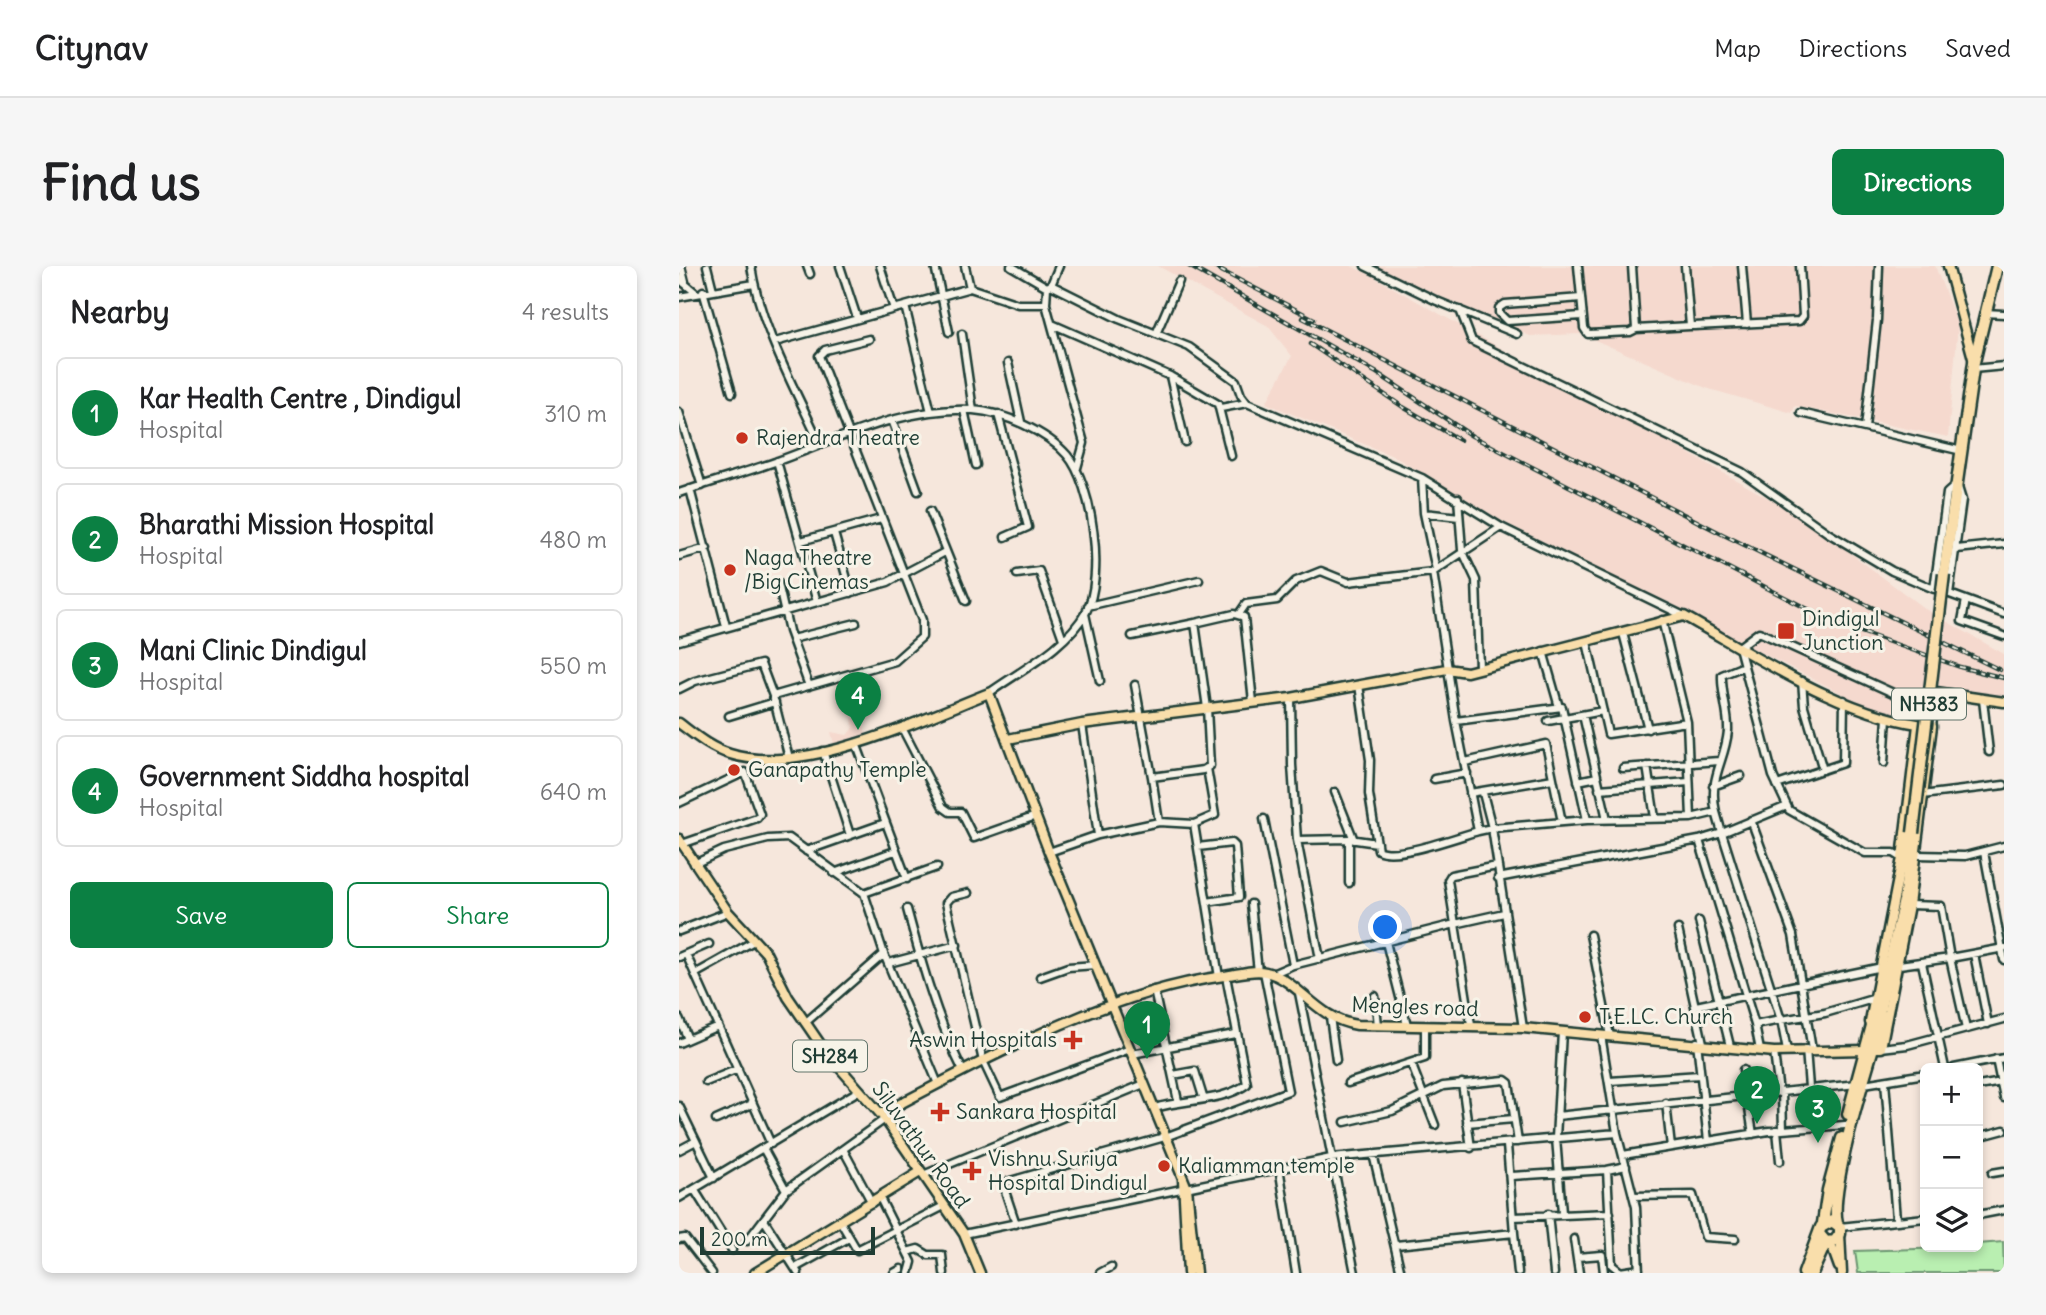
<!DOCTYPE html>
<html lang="en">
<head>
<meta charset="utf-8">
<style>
	:root { --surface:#fff; --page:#f6f6f6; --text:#202124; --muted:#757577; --line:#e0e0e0; --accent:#0b8043 }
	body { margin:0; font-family:Delius,sans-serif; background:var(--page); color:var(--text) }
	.controls { position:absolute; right:21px; bottom:21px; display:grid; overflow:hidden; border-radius:10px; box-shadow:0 4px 10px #0003 }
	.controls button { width:63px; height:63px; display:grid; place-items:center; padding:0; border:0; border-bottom:2px solid var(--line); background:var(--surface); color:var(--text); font:35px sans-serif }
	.scale { position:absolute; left:21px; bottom:18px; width:175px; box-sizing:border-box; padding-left:7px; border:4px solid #1f3d34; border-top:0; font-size:19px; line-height:24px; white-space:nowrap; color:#1f3d34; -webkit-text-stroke:5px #f7f3e8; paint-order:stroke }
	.you { position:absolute; left:707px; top:662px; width:24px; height:24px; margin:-18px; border:5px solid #fff; border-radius:50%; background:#1a73e8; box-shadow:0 0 0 10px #1a73e833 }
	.badge { display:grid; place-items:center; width:46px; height:46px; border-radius:50%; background:var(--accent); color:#fff; font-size:23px; font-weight:700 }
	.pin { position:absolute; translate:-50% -58px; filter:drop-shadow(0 2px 4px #0008) }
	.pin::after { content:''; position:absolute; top:37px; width:24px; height:21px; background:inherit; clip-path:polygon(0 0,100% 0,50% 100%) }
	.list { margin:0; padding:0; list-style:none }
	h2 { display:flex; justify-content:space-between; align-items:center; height:91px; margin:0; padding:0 28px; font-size:30px }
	h2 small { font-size:23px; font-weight:400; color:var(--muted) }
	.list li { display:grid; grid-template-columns:46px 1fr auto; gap:21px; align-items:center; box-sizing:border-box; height:112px; margin:0 14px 14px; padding:0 14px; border:2px solid var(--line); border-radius:10px }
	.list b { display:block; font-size:26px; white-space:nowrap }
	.list p { margin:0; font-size:23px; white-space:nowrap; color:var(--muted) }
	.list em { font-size:23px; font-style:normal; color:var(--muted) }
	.actions { display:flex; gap:14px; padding:21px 28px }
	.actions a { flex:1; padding:16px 0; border:2px solid var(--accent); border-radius:10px; text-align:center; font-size:24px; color:var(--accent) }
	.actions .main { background:var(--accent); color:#fff }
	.icon { flex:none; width:38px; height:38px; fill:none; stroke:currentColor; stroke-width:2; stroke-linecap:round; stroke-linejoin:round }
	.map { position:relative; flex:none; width:1325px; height:1007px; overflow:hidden; border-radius:10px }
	header { display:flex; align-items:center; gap:42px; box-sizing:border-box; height:98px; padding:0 35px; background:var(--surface); border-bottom:2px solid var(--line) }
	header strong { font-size:33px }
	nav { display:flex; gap:38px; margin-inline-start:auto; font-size:24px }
	.intro { display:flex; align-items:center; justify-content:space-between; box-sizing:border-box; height:168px; padding:0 42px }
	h1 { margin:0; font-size:49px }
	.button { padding:18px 32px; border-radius:10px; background:var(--accent); color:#fff; font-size:24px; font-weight:700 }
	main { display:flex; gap:42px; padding:0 42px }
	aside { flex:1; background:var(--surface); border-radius:10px; box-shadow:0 4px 10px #0003 }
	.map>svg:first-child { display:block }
	.built { fill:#f5d9ce }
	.green { fill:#b9efb1; stroke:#6c9672; stroke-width:2 }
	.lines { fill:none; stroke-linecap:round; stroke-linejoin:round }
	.minor-casing { stroke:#1f3d34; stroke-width:11 }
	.major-casing { stroke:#1f3d34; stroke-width:13 }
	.highway-casing { stroke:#1f3d34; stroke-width:15 }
	.minor { stroke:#f7f3e8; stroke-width:6 }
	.major { stroke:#f9deab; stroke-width:8 }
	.highway { stroke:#f9deab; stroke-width:10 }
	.rail-casing { stroke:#1f3d34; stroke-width:4.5 }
	.rail { stroke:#f7f3e8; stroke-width:2; stroke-dasharray:5; stroke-linecap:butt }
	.highway-bridge-casing { stroke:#1f3d34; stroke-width:15; stroke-linecap:butt }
	.highway-bridge { stroke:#f9deab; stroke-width:10 }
	.poi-dot { fill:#c8321e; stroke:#f7f3e8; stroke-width:2.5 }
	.labels { text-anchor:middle; stroke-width:6; stroke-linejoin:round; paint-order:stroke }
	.shield { fill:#f7f3e8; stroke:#60746a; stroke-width:2 }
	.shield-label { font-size:19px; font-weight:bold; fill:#1f3d34 }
	.poi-label { font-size:21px; fill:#1f3d34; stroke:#f7f3e8; text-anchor:start }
	.street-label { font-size:21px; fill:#1f3d34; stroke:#f7f3e8 }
</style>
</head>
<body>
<header>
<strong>Citynav</strong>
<nav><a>Map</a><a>Directions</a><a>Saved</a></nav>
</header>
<div class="intro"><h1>Find us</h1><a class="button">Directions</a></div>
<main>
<aside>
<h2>Nearby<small>4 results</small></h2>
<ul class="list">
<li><span class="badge">1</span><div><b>Kar Health Centre , Dindigul</b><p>Hospital</p></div><em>310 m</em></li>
<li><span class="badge">2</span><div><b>Bharathi Mission Hospital</b><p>Hospital</p></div><em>480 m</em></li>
<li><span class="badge">3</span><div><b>Mani Clinic Dindigul</b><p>Hospital</p></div><em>550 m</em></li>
<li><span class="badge">4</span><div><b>Government Siddha hospital</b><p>Hospital</p></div><em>640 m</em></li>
</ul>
<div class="actions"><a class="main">Save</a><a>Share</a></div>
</aside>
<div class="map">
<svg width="1325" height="1007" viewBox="0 0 1325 1007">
	<rect width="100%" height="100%" fill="#f6e7dc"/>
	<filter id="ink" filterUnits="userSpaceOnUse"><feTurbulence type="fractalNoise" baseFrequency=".0143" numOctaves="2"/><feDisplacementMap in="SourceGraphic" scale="14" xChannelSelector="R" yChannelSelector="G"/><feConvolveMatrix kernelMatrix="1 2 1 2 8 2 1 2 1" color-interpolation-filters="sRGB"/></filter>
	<g filter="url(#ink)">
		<path class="built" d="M479,0H672L693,10L1123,251L1246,343L1325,388V432L1243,420L1238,455L1213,453L815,251L716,191L587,137L613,90L589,60Z
			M693,0H1256L1279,59L1269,171L1116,140L1113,147L1027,122L902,68L851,70Z
			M173,452L184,455L187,470L155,478L152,466L168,469L174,462Z"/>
		<path class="green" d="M1324,976L1325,1007H1179L1176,985L1299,981V978Z"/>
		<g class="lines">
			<g class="minor-casing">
				<path id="minor" d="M2,0L6,16
					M28,0L34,24
					M72,0C81,61 116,122 141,178
					M128,0L131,8
					M161,0L178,52
					M201,0L215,43
					M256,0L270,66
					M286,0L291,22
					M332,0L368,21
					M686,0L758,35L838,68
					M899,0L905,62L909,68L951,66L957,63L953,0
					M1006,0L1011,60H1015L1120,55L1124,50L1121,0
					M1063,0L1068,58
					M0,13L17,27
					M372,19L380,0
					M24,25L53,127
					M0,31L75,18
					M902,32L826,38L820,42V47L828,55L903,50
					M226,40L252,146
					M781,44L793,75L1063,206L1149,267L1213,305L1255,323L1268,227L1278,218L1283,234L1270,328
					M1305,47L1325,48
					M373,58L491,110L539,138L552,190
					M957,63L1011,60
					M283,68L294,144
					M477,68L500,15
					M96,76L291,22L339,38H367
					M329,97L342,156
					M1294,103L1325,100
					M491,110L506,176
					M542,142L568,137
					M285,144L297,199
					M0,146L23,220
					M1122,147L1283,185
					M319,148L349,261L326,271
					M213,154L239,225
					M1186,162L1198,54L1200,0
					M98,195L138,336
					M398,202L405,177L367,38L368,21L372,19L440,53L510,81L557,115L562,129L568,137L743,212L822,261L1005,350
					M743,212L745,247L757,304
					M11,223L47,360
					M0,227C32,216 64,207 96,196C160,173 225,140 294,144C324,146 368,166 388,189C414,219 426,311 407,346C387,382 342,404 310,427
					M779,232L783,284L797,314L800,402
					M251,245L287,335
					M745,247L780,251
					M155,267L172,327
					M122,275L202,253
					M1278,283L1325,278
					M0,290L28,282
					M754,306L777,455L799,565L813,562L844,762
					M338,308L360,305L384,373
					M99,317L110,365L130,420
					M1268,327L1325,348
					M1287,334L1283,355L1325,370
					M409,340L520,314
					M406,348L421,415
					M560,348L567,338L598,334L617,315L642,305L669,316L754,306L822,261
					M944,367L969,463
					M453,370L516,357
					M113,373L177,357
					M0,375L209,316L266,286
					M908,376L929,468L1008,456L983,354
					M864,385L880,441
					M1123,415L1125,440L1144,504
					M456,419L473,511
					M680,419L691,494L690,528L699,584C716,594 778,571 799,565
					M0,423L16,415L82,398L94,430L110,492
					M1214,427L1080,366L1060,381L1094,510L1110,544L1186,587H1215L1223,592
					M94,430L216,395L243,371V354L140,90L146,84L190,73
					M612,432L613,499L618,574L641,693
					M1304,434L1310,486
					M904,449L928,553
					M50,450L96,436
					M777,455L883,441L908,554L813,562L804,527
					M869,455L924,445
					M1008,456L1012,552
					M403,458L419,569L480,556L473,511L524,504L531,500L528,442L516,357L555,348L565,351L574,436
					M1253,460L1257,426
					M223,462L264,541L271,546H282L295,572L357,550
					M177,477L228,613
					M144,485L171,569
					M786,496L867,478L883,556
					M1205,497L1208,452
					M968,500L976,552
					M944,502L1040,495
					M755,513L788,507
					M899,515L918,511
					M1098,519L1164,497L1165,434
					M1034,520L1062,510
					M920,523L1010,516
					M656,526L675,574
					M791,527L874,513
					M1243,529L1325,519
					M0,537L66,506L81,548L78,552L3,578
					M1037,546C1029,512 1046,496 1049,465C1050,447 1042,428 1043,409L1065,400
					M585,553L614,699
					M1072,554L1114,669L1133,784
					M480,556L515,558L540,711
					M515,558L536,549L528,502
					M618,574L670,573L698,577
					M1020,574L1076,759L1102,754L1043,567L1108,540
					M519,581L553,577L556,580L560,631L528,636
					M127,585L206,557
					M370,586L419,569
					M1305,586L1325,694
					M1237,589L1286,590L1325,580
					M15,598L45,584L89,573L110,572L185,627L205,688L259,818
					M818,600L772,609L769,614L776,658L825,647
					M155,607L216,585
					M819,612L1020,574L1043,567L1037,546L1012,552L908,554
					M670,617V573
					M185,627L258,601
					M289,627L272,631L267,637L304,795L321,831L451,783
					M572,638L579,706
					M1230,639L1262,640L1271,692L1325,682
					M228,643C243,699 258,753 284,805
					M1020,655L1051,780
					M999,663L1024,777
					M0,665L49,646
					M911,669L931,770
					M707,676L728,759
					M7,688L92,878
					M1295,688L1309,758
					M0,691L30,678
					M210,697L278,679
					M1243,697L1266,802
					M1220,699L1271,692L1287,763
					M16,708L75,675
					M593,708L614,699L776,658L792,759
					M361,711L389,701L417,699
					M475,724L499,835
					M620,727L676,1007
					M696,730L699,759
					M1017,740L1203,701
					M651,751L657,794
					M0,752L9,773
					M126,757L205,688
					M1076,759L1081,784
					M922,769L938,867L957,941L960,1007
					M1018,776L1029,875
					M0,777L39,760
					M1202,782L1228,779L1325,753
					M1127,783L1133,860
					M1108,785L1102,754L1146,747L1197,732
					M1095,786L1100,827
					M453,788L556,768
					M1317,793L1325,832
					M732,797L756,859
					M1275,802L1325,792
					M1064,804L1074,868
					M494,809L516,805L524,831
					M931,815L1021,809
					M1206,815L1217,953
					M27,816L59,803
					M669,817L746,792V760
					M783,817L792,882
					M1185,818L1246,808
					M1299,820L1323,816
					M1103,827L1104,864
					M987,837L992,881
					M0,840L35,912
					M476,842C505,833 544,836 568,818L547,710
					M878,850L1178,818
					M37,854L73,838
					M666,856L713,845L764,820L826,814L830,817L839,876
					M788,857L835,853
					M1098,864L1101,895
					M1299,871L1325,864
					M84,882L107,924
					M0,884L17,875
					M165,885L193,937
					M694,888L722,1007
					M944,889L1090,865L1166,859
					M600,901L617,1007
					M928,904L933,999L943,1007
					M1313,907L1325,905
					M244,909L465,818
					M833,910L928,904L947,900
					M15,923L53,984
					M954,930L1014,929L1026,971L1056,973
					M0,932L181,824
					M201,932L233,996L230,1007
					M883,947L877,872L883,766
					M869,948L875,1007
					M1299,949L1325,944
					M834,951L931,947
					M85,954L119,1007
					M161,955L178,984L265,940
					M337,958L326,925L328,916L489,870L609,825L585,706
					M1161,961L1246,952
					M835,967L839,1007
					M285,968L652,892L938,867
					M0,973L6,972L33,1007
					M895,973L900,1007
					M68,975L107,924L206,853
					M717,979L835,967L828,879
					M228,986L239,983L249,989H263L265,1007
					M898,991L923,989L925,1007
					M116,1002L170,972
					M941,1006L960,1003
					M215,1007L222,1003
					M421,1007L432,1001"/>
			</g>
			<g class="major-casing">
				<path id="major" d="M1269,0L1295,96
					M1257,426L1325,436
					M0,457C16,469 31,482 51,488C123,511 241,454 310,427L370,586L508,922L517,1007
					M329,473L403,458L612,432L768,403L788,406L1005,350C1078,391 1167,452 1253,460L1230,639L1202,782H1194
					M0,573L49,646L87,687L109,731L146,785L206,853L285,968L301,1007
					M1191,756L1223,592L1239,459
					M202,848C307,793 427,726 545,710C559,708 574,703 587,706C620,714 637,753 678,759L844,762L1095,786L1186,784
					M504,914L509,1007
					M1161,968L1163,1007
					M1151,976L1160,1001
					M76,1007L241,906"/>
			</g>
			<g class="highway-casing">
				<path id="highway" d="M1265,308L1295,96L1318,0
					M1169,848L1195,752L1200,746
					M1144,957L1149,924L1163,872
					M1158,957C1149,923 1190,796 1202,755L1200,746L1225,634L1234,567
					M1125,1007L1142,961L1153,955L1161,961V968L1156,975L1147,976L1141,969
					M1133,1007L1147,976"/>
			</g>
			<use href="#minor" class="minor"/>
			<use href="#major" class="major"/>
			<use href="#highway" class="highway"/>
			<g class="rail-casing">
				<path id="rail" d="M510,0L698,107L793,170L1154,356L1281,401L1325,412
					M533,0L635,53
					M624,52L1043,268L1321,404
					M631,78L724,141L781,174"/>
			</g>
			<use href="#rail" class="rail"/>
			<g class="highway-bridge-casing">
				<path id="highway-bridge" d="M1234,567L1265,308"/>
			</g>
			<use href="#highway-bridge" class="highway-bridge"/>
		</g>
	</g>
	<g class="poi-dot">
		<circle cx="63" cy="172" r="7"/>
		<circle cx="51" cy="304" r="7"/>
		<rect x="1098" y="356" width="18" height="18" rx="3.5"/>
		<circle cx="55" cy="504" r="7"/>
		<circle cx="906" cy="751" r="7"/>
		<path d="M390.5 763.5h7v7h7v7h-7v7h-7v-7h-7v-7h7z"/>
		<path d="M257.5 835.5h7v7h7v7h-7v7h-7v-7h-7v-7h7z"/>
		<circle cx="485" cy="900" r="7"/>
		<path d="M289.5 894.5h7v7h7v7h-7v7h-7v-7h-7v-7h7z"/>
	</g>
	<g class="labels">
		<g class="shield">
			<rect x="1213" y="422.5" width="74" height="31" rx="5"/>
			<rect x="114" y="774.5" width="74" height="31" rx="5"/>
		</g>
		<g class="shield-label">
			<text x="1250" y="445">NH383</text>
			<text x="151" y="797">SH284</text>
		</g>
		<g class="poi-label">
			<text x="77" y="179">Rajendra Theatre</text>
			<text x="65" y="299">Naga Theatre<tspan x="65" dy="24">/Big Cinemas</tspan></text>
			<text x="1123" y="360">Dindigul<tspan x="1123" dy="24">Junction</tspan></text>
			<text x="69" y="511">Ganapathy Temple</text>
			<text x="920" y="758">T.E.LC. Church</text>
			<text x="378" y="781" text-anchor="end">Aswin Hospitals</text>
			<text x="277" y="853">Sankara Hospital</text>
			<text x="309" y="900">Vishnu Suriya<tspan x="309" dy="24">Hospital Dindigul</tspan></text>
			<text x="499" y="907">Kaliamman temple</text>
		</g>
		<g class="street-label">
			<text transform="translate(736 741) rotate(2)" y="7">Mengles road</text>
			<text transform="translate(242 879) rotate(54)" y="7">Siluvathur Road</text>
		</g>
	</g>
</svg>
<div class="controls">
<button>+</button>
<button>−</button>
<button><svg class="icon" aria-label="layers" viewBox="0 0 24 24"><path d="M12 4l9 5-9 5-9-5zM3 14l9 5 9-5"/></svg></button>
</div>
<div class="scale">200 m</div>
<div class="you"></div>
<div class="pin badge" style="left:468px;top:793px">1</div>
<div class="pin badge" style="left:1078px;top:858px">2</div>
<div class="pin badge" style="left:1139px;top:877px">3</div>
<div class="pin badge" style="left:179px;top:464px">4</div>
</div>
</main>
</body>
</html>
